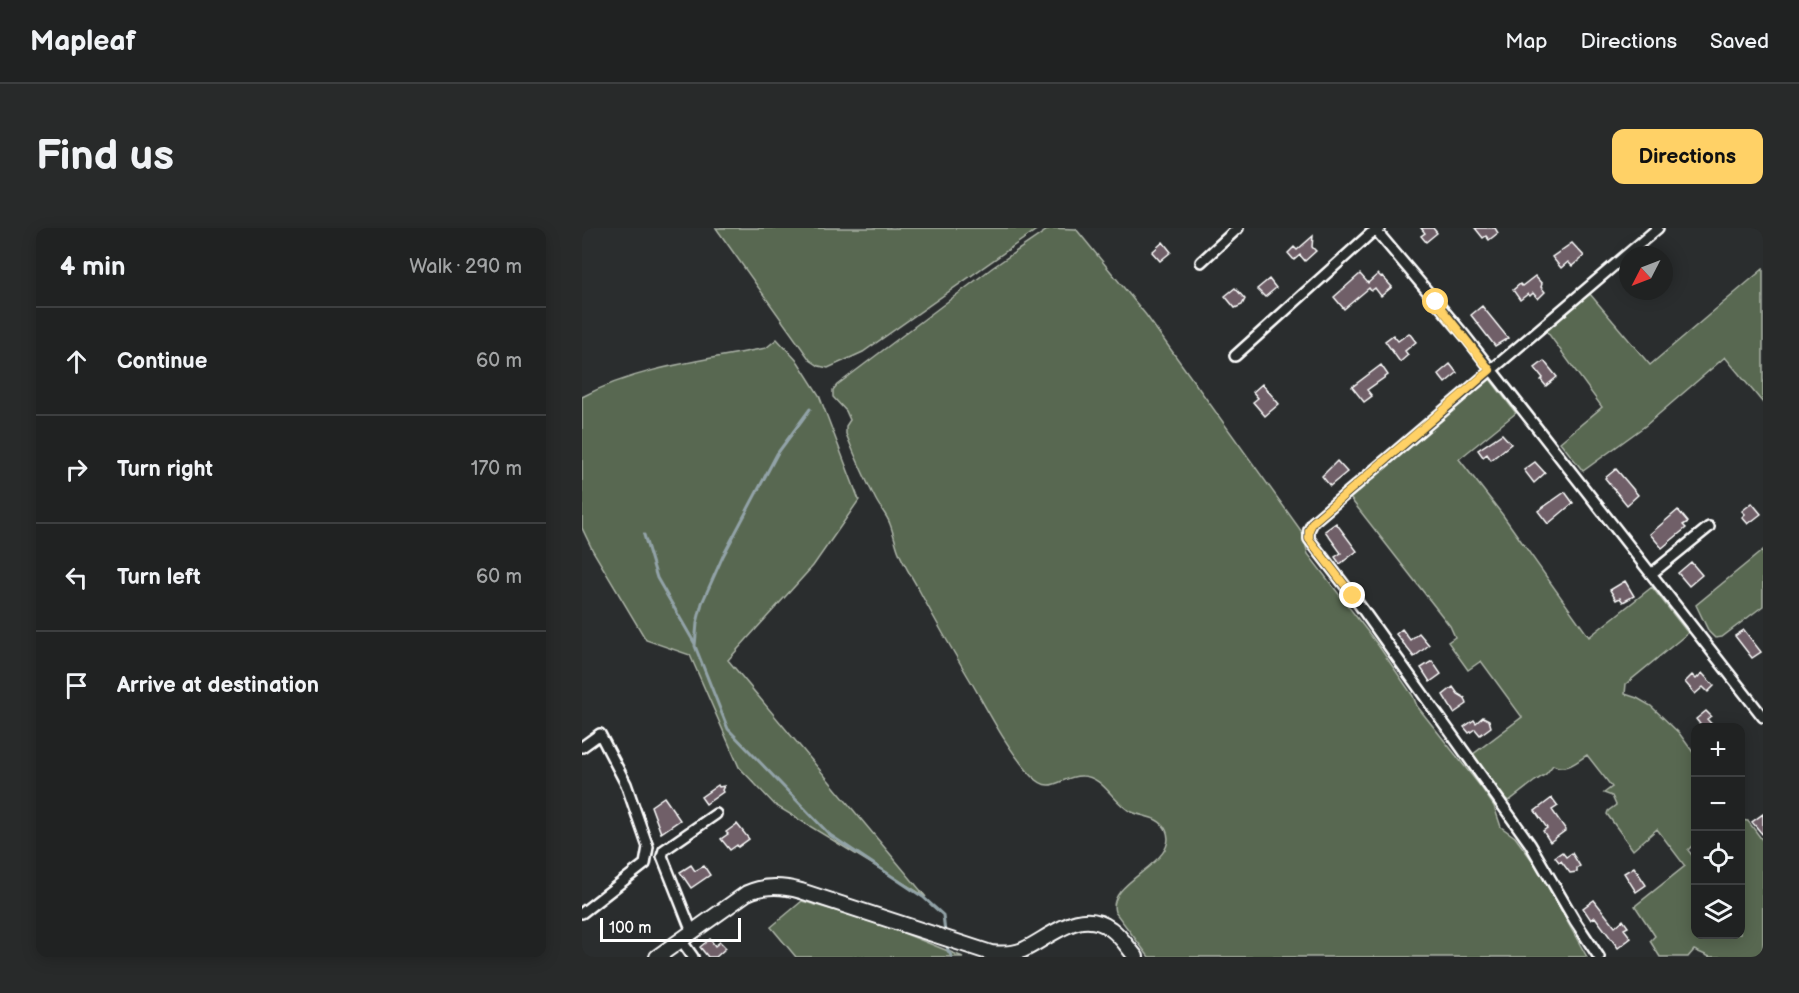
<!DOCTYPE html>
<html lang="en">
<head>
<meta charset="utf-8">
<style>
	:root { --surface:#202222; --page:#282a2a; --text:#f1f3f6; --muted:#a2a4a5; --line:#3d3f40; --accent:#ffd166 }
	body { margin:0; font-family:"Balsamiq Sans",sans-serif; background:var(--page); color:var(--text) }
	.controls { position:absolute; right:18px; bottom:18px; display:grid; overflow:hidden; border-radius:12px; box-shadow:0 3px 15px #0003 }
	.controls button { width:54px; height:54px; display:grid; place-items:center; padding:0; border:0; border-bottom:2px solid var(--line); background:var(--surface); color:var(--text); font:30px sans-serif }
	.compass { position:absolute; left:1037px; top:18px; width:54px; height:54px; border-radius:50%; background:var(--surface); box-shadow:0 3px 15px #0003; rotate:228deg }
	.scale { position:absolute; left:18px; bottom:15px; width:141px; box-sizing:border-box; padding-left:6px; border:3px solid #fff; border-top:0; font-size:16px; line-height:21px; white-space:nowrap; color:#fff; -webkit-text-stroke:4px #2a2d2e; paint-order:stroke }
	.stop { position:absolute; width:18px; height:18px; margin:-14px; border:4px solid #ffd166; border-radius:50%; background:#fff }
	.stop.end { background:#ffd166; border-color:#fff; box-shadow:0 2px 6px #0008 }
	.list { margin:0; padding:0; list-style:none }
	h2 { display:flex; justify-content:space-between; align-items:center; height:78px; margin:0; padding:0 24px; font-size:26px }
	h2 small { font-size:20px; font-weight:400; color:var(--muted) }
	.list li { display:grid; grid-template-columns:39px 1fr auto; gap:18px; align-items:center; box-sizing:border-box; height:108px; padding:0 24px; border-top:2px solid var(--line) }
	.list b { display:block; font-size:22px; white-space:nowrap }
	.list em { font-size:20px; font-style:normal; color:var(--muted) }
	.icon { flex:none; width:33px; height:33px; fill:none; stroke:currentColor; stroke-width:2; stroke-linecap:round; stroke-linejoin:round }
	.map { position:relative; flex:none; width:1181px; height:729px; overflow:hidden; border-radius:12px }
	header { display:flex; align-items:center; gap:36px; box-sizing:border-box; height:84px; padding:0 30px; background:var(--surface); border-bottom:2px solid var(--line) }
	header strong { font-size:28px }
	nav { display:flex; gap:33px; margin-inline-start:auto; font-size:21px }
	.intro { display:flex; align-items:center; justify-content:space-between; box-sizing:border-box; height:144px; padding:0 36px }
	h1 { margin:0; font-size:42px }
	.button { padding:15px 27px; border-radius:12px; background:var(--accent); color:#111; font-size:21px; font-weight:700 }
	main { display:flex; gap:36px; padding:0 36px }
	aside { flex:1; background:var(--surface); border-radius:12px; box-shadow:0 3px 15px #0003 }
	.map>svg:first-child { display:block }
	.green { fill:#596851; stroke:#acb4a8; stroke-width:1.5 }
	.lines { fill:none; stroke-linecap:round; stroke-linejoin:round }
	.stream { stroke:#92a3a8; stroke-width:3 }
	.building { fill:#6f5f68; stroke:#fff; stroke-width:1.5 }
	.street-casing { stroke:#fff; stroke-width:14 }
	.secondary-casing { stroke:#fff; stroke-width:18 }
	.street { stroke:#2a2d2e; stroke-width:9 }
	.secondary { stroke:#2a2d2e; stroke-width:14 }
	.route { stroke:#ffd166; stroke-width:8 }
</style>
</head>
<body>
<header>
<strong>Mapleaf</strong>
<nav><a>Map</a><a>Directions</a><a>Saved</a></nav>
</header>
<div class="intro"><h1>Find us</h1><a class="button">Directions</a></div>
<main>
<aside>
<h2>4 min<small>Walk · 290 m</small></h2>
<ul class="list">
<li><svg class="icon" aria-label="ahead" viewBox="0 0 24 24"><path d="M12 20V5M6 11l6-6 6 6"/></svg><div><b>Continue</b></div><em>60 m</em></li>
<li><svg class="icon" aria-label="right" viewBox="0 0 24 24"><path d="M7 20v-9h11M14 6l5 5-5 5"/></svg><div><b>Turn right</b></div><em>170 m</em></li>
<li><svg class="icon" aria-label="left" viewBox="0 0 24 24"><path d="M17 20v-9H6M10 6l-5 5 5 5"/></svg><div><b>Turn left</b></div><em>60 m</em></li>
<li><svg class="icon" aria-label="arrive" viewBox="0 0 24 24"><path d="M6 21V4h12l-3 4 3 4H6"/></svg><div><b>Arrive at destination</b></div></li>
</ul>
</aside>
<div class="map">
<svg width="1181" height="729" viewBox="0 0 1181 729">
	<rect width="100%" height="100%" fill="#2a2d2e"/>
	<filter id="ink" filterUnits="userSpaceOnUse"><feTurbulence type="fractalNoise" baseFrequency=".0167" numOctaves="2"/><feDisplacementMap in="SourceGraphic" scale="12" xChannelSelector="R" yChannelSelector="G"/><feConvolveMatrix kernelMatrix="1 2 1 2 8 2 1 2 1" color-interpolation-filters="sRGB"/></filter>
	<g filter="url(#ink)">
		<path class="green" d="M134,0H457L281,124L246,140L237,138L228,132Z
			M468,0L494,1L564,87L720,304L726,326L796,417L831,468L835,478L899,559L912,578L919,599L933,609L953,636L1005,729H567L533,684C523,653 599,635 584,602C577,587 559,590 546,582C530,572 520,548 500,548C479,547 470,569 450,548C427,524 407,485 391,457C372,425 354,394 337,362C330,349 321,336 316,322C313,313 311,304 308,296C305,287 298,280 294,272C283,251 273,228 264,206V198L268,192L264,183L251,169V162L255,157L410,40Z
			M1181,41V175L1143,129L1063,198L1001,243L978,214L1020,179L963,101L1008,66L1068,137Z
			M195,111L216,134L237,167L277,272L231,338L146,432L344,669L193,577L157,539L108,427L64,412L11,323L0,300V169C56,139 123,132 184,120Z
			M908,151L934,185L877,231L920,286L1007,409L1070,359L1106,405L1044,456L1043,466L1055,470L1069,478L1097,505L1113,527V620L1110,618L1106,622L1113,631L1114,706H1158L1159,592L1166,593L1181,613V729H1128L1112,722L1106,729H1078L1068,713L1073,708L1053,678L1103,638L1075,601L1051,622L1025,586L1026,583L1034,577L1030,568L1022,565L1030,559L1005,527C994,534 984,544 971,537L964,546L953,553L927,573L924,571L890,527L940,489L899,433L886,442L866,414L873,409L868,398L768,270L903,153Z
			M1181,322V378L1140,409L1133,410L1127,404L1114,377Z
			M220,673L299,696L381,729H214L189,699Z"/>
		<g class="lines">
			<path class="stream" d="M228,181L195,226L141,328L120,375L115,395L113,418L146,501L248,607L341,669L361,687L363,704
				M62,307L75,350L113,416
				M365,717L366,723L370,729"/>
		</g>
		<path class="building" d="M839,0H851L855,5L844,14L839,8L843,5Z
			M893,0H913L916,5L907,12L904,8L901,10Z
			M731,8L730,19L734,23L723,33L718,27L712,32L706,25L712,19L715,22Z
			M581,14L589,24L578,33L570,24Z
			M990,15L1002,28L990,38L986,34L979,40L970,29Z
			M778,46L786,55L796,46L799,49L800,48L810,59L799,68L793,60L789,63L787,60L762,81L752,69Z
			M953,48L960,56L959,59L963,64L956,71L951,65L948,68L946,66L938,72L931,62L938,56L940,58Z
			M687,51L694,60L683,69L675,61Z
			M653,60L663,71L660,77L653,80L643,68Z
			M900,78L926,110L913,118L889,87Z
			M827,105L834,114L823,123L826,127L818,134L803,113L811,107L816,113Z
			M962,133L975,149L964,158L959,152L961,150L953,140Z
			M868,136L875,145L863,155L856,146Z
			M799,137L806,147L785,162L790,168L782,174L770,159Z
			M680,156L697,176L683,188L671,174L676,170L671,164Z
			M920,206L929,216L909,232L905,226L901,229L896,222Z
			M755,233L765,244L748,258L740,248Z
			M953,234L963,245L952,255L942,242Z
			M1034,241L1056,267L1045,277L1023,250Z
			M983,264L991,275L966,296L956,283Z
			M1170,275L1179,286L1166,296L1160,289L1163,286L1160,283Z
			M1096,282L1106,294L1101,297L1104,300L1080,320L1068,306Z
			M754,295L775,323L758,336L753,329L759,325L743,303Z
			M1109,334L1120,347L1107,358L1096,345Z
			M1043,353L1052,368L1041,374L1038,370L1034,372L1028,362Z
			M820,401L828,412L837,405L847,417L832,429L814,406Z
			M1162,402L1179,424L1170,430L1153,408Z
			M850,433L859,446L848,454L839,440Z
			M1120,445L1132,458L1126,464L1121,459L1113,466L1103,454L1110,447L1114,451Z
			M871,459L876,466L883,470L885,476L872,485L861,467Z
			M1124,483L1129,488L1125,491L1133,500H1121L1114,491Z
			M901,489L907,492L909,499L898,507L893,501L887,505L882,499L892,492L894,495Z
			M136,557L137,559L142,558L140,562L141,564L124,576L119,569Z
			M82,569L98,592L79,605L69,578Z
			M970,570L976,578L970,582L984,602L968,614L961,603L965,600L953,583Z
			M1181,586V607L1170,594Z
			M155,596L167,611L156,619L155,617L148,622L139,611L146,606L144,604Z
			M980,624L984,629L990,625L998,638L995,640V644L988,645L979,633L977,634L973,629Z
			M109,637L113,643L122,638L128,647L109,660L98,644Z
			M1052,639L1064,657L1054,664L1042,645Z
			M1012,672L1033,699L1041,692L1046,699L1042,701L1049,710L1036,720L1013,689L1009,692L1001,680Z
			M128,711L133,718L138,714L144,720L134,729H126L118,719Z"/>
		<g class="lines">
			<g class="street-casing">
				<path id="street" d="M792,0L883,108L1181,489
					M619,34L656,0
					M653,128L788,6L798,1
					M1069,346L1127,299
					M0,519L18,506L44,556L66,619L63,636L0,685
					M110,704L80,628L82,622L134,586
					M99,712L111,729
					M1017,729L993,693L948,616L771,368L727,311V302L731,294L1076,0"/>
			</g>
			<g class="secondary-casing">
				<path id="secondary" d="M75,729L165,665C182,657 201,658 219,663L409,725C419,726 431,726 441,722C469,709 498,678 529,701C539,708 546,720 554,729"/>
			</g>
			<use href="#street" class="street"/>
			<use href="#secondary" class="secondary"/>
		</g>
	</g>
	<g class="lines" filter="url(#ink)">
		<path class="route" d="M771,368L727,311V302L731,294L908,142L854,74"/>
	</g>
</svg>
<div class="controls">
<button>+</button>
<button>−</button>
<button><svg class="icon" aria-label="locate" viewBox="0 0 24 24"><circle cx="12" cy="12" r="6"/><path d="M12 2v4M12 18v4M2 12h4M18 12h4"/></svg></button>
<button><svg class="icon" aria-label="layers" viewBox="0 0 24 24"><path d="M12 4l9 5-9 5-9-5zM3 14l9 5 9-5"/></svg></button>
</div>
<svg class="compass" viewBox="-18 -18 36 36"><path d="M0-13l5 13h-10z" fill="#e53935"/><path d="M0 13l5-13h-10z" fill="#a2a4a5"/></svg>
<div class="scale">100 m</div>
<div class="stop" style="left:854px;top:74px"></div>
<div class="stop end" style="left:771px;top:368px"></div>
</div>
</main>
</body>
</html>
